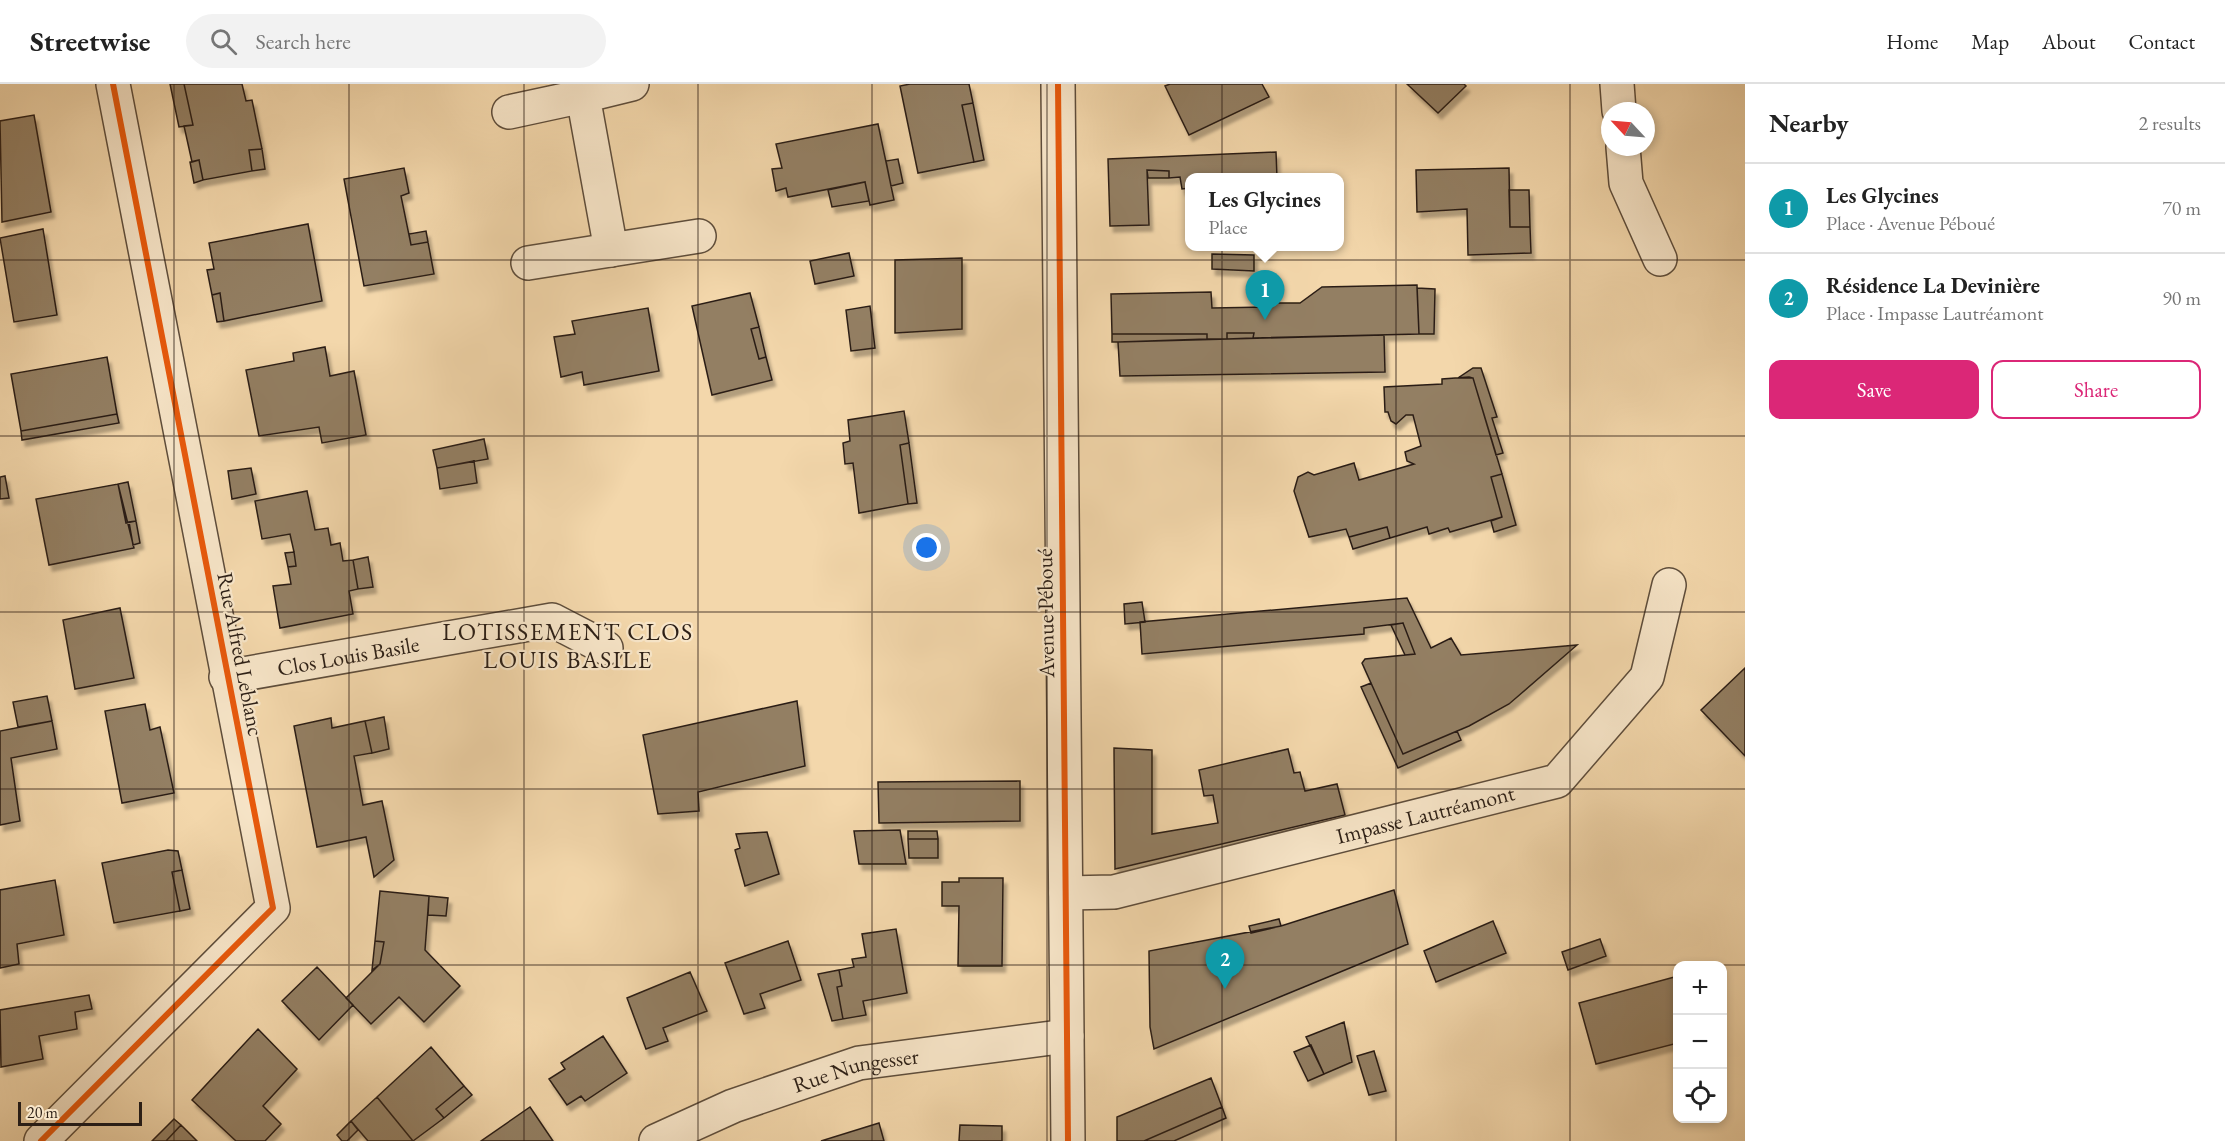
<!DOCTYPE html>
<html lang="en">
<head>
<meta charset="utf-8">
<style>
	:root { --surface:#fff; --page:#f2f2f2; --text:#222; --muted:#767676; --line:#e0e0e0; --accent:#db2777 }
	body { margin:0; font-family:"EB Garamond",serif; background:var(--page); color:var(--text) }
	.controls { position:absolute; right:18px; bottom:18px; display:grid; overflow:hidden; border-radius:12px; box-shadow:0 3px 9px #0003 }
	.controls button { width:54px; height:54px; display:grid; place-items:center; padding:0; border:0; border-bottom:2px solid var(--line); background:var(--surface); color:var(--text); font:30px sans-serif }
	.compass { position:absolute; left:1601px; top:18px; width:54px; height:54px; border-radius:50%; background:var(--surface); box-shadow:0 3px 9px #0003; rotate:296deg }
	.scale { position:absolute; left:18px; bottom:15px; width:124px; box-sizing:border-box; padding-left:6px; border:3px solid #2c1f16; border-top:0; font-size:16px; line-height:21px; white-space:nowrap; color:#2c1f16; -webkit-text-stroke:4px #f7e5c8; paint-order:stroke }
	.you { position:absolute; left:927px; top:464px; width:21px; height:21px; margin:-15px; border:4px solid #fff; border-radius:50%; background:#1a73e8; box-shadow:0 0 0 9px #1a73e833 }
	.badge { display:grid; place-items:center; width:39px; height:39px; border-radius:50%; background:var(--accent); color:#fff; font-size:20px; font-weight:700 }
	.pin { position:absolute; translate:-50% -50px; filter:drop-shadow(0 2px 3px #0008) }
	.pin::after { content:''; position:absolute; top:32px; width:21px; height:18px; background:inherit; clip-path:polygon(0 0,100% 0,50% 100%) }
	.popup { position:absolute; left:1185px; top:89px; width:159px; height:78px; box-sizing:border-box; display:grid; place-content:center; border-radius:12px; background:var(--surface); filter:drop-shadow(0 2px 4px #0005); font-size:20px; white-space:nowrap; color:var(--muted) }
	.popup b { font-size:22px; color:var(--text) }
	.popup::after { content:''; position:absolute; left:50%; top:100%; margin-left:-12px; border:12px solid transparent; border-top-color:var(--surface) }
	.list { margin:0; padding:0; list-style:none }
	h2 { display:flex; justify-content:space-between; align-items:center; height:78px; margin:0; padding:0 24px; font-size:26px }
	h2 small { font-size:20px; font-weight:400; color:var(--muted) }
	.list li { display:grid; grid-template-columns:39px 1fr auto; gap:18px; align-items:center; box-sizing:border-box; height:90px; padding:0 24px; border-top:2px solid var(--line) }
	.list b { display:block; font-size:22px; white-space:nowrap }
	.list p { margin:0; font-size:20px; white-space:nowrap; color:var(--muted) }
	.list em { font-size:20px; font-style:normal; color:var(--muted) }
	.actions { display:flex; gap:12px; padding:18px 24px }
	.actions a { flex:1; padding:14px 0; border:2px solid var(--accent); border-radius:12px; text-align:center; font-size:21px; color:var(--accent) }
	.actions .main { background:var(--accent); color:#fff }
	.icon { flex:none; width:33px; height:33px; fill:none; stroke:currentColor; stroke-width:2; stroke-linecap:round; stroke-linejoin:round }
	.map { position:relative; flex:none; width:1745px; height:1057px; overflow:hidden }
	header { display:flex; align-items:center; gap:36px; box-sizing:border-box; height:84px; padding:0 30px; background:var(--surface); border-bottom:2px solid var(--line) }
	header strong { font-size:28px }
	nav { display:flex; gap:33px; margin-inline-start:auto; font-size:21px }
	.search { width:420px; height:54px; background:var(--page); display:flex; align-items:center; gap:15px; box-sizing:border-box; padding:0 21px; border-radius:33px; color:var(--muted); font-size:22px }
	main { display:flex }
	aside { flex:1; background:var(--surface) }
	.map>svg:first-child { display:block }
	.building { fill:#937f63; stroke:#2c1f16; stroke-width:1.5; filter:url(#shadow) }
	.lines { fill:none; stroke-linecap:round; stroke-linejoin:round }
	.minor-casing { stroke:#5e4d3b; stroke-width:36 }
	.minor { stroke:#f7e5c8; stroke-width:33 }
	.cycleway-casing { stroke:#f7e5c8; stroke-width:10 }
	.cycleway { stroke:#e8590c; stroke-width:6 }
	.grid { fill:none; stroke:#2c1f16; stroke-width:1.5; stroke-opacity:0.55 }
	.labels { text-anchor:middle; stroke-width:4.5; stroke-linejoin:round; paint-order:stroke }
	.street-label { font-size:22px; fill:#2c1f16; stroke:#f7e5c8 }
	.neighbourhood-label { font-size:24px; letter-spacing:1.5px; fill:#2c1f16; stroke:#f7e5c8 }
</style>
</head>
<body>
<header>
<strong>Streetwise</strong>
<div class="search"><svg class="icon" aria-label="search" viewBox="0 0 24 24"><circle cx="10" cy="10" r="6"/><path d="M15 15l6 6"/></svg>Search here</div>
<nav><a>Home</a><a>Map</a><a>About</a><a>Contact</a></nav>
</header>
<main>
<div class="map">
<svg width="1745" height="1057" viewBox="0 0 1745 1057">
	<defs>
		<filter id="shadow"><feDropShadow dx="3.5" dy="6" stdDeviation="1.5" flood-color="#0004"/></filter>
	</defs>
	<rect width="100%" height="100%" fill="#f3d7ab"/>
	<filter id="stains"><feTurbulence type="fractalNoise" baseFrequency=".00333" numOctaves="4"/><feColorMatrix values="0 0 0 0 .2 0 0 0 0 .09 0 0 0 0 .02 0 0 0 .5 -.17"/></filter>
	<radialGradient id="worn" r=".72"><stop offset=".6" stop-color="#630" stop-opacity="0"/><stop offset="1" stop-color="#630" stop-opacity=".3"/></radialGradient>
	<path class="building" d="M170,0H184L193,41L179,43Z
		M184,0H242L246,17L252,16L262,65L249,66L252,87L203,96L199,76L192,78L184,42L193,41Z
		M910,0H969L973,19L962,21L974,78L918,89L900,2Z
		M1170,0H1262L1269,13L1189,51L1165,2Z
		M1407,0H1464L1466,2L1438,29Z
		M973,19L984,76L974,78L962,21Z
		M34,31L51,128L2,138L0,37Z
		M878,40L894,116L870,121L865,98L788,113L786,104L776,107L772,85L782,84L776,60Z
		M262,65L265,85L252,87L249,66Z
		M1276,68L1277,94H1190V104L1182,105L1180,93L1169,94V87L1147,86L1149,141L1110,142L1108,75Z
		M898,75L903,99L891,102L886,77Z
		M199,76L203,96L194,99L190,78Z
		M404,84L409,109L401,112L411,161L428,158L434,190L364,202L344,95Z
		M1509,84L1510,143H1530L1531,169L1468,171L1467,125L1417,128L1416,86Z
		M1147,86L1169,87V94H1148Z
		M865,98L869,117L832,123L828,106Z
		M1509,106H1529L1530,143H1510Z
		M308,140L322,217L224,237L220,209L212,211L207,186L214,185L209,159Z
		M43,145L57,231L14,238L0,154Z
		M426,147L428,158L411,161L409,150Z
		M849,169L854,192L815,200L810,177Z
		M1212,170L1254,171V187L1212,185Z
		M962,174V245L895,249V176Z
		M1417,201L1419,250L1253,254L1254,249H1227V255H1207V250H1112L1111,210L1211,208L1212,224L1267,223V219H1300L1322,203Z
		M1417,204L1435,205L1434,250H1419Z
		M220,209L224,237L217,238L212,211Z
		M750,209L759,243L751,245L759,275L766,273L772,296L712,311L692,222Z
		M870,222L875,264L851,267L846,226Z
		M648,224L659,287L584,301L582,288L561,293L554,253L575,250L572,237Z
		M759,243L766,273L759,275L751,245Z
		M1227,249H1254L1253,254L1227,255Z
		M1112,250H1207V255L1118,258H1112Z
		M1384,251L1385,288L1120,292L1118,258Z
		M325,263L330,292L354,287L366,351L322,359L319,343L259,352L246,286L294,277L293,269Z
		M107,273L117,330L21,347L11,290Z
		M1473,284H1481L1497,333L1492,334L1503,369L1496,371L1473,294H1458Z
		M1469,293L1473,294L1502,390L1491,393L1502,433L1450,448L1448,444L1429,450L1427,443L1390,454L1387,443L1349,453L1346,445L1309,453L1294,407L1298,393L1308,388L1314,391L1354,379L1359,396L1414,380L1407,377L1405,368L1421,362L1413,331H1406L1396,340L1391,337L1388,328H1385L1384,303L1442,300V295Z
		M904,327L909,359L900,361L908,420L859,429L853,379L845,380L843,359L850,357L848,336Z
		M117,330L119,339L22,356L21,347Z
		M484,355L488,375L437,384L433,366Z
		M909,359L917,419L908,420L900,361Z
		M474,377L477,399L440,405L437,384Z
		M251,384L256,410L232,415L228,387Z
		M1502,390L1516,441L1494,448L1491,437L1502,433L1491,393Z
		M5,392L9,414L0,415V393Z
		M128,398L136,437L126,439L118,400Z
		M118,400L134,464L49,481L36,415Z
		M307,407L315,446L328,444L331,461L340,459L343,477L353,476L358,505L349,507L353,530L280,544L273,502L291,500L288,483L296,482L294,468L290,450L262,455L255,417Z
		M136,437L140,459L133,461L129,438Z
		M1387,443L1390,454L1353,465L1349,453Z
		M294,468L296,482L288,483L285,469Z
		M368,473L373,503L358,505L353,476Z
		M1407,514L1431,564L1451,554L1461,571L1577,561L1509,620L1469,642L1403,670L1362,579L1365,575L1415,570L1403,539L1364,544V550L1142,570L1140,538Z
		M1142,518L1145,538L1125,540L1124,520Z
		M120,524L134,594L75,605L63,536Z
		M1403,539L1415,570L1405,571L1391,541Z
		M1745,584V672L1701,626Z
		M1371,599L1403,670L1457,647L1461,656L1398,684L1361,603Z
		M47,612L52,637L18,643L13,618Z
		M797,617L805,682L698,708L699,727L658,730L643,651Z
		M145,620L150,646L160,643L174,709L122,719L105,627Z
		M384,633L389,665L372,669L365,637Z
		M331,634L332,644L365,637L372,669L354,672L363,721L382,717L394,776L374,793L366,753L317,763L294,642Z
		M52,637L57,665L11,674L20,737L0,741V647Z
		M1114,664L1152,666V750L1218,739L1213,711L1204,712L1199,686L1288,665L1294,689L1300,688L1305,707L1337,700L1345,731L1115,785Z
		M1020,697V737L879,739L878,698Z
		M900,746L906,780H859L854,747Z
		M908,747H937L938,755H908Z
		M767,748L779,790L745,802L735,766L740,764L736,750Z
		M908,755H938V774H909Z
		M168,766L178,767L182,786L172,788L180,827L114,839L102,779Z
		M182,786L190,825L180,827L172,788Z
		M959,794H1003L1002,882H958L959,822H942V798H959Z
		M55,796L64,851L17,860L19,880L0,884V806Z
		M1394,806L1408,860L1154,965L1150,943L1149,867L1281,842Z
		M380,807L429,812L425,866L460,902L424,938L399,913L371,940L346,914L380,880L384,858L375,857Z
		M429,812L448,814L446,832L428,831Z
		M1279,835L1281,842L1251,849L1249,842Z
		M1493,837L1506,869L1436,898L1424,867Z
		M896,845L907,909L863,917L866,931L843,935L837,903L842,902L839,886L854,883L852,875L866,873L862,850Z
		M1600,855L1606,872L1568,886L1562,868Z
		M375,857L384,858L380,880L372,886Z
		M788,857L801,896L760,910L765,924L744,930L725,879Z
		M317,883L353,921L319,956L282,917Z
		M839,886L842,902L837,903L843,935L832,937L818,890Z
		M690,888L707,927L663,944L668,957L646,965L627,914Z
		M1678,892V959L1596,980L1579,919Z
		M89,911L92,925L75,928L77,945L39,952L43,975L1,983L0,926Z
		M1344,938L1352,978L1324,990L1306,953Z
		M258,945L297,985L263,1022L281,1040L265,1057H236L192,1016Z
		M603,952L627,989L585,1017L581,1012L567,1021L549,995L565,985L561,979Z
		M1311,961L1324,990L1308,997L1294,968Z
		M431,963L464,1002L436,1025L444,1034L413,1057L377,1013Z
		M1374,967L1386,1007L1369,1011L1357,972Z
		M1211,994L1222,1023L1144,1057H1117V1033Z
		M464,1002L472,1011L444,1034L436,1025Z
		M377,1013L413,1057H368L351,1037Z
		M530,1023L553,1057H481Z
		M1222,1023L1226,1034L1174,1057H1144Z
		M174,1035L181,1041L166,1057H152Z
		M351,1037L358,1046L347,1057H342L337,1051Z
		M879,1039L884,1057H821Z
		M181,1041L197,1057H166Z
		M960,1041L1002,1042V1057H959Z"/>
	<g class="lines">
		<g class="minor-casing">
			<g id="minor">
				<path d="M1058,0L1068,1057"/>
				<path d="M1617,0L1619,27"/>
				<path d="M509,28L583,12"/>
				<path d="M1623,63L1626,99L1660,175"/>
				<path d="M611,166L583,12L632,0"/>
				<path d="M528,179L699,152"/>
				<path id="s1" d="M226,593L552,536L606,564"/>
				<path id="s2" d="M1066,809L1114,808L1557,697L1647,593L1669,501"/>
				<path d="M41,1057L273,824L113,0"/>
				<path id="s3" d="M656,1057L733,1022L859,979L1067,952"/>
			</g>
		</g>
		<use href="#minor" class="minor"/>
		<g class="cycleway-casing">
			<path id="cycleway" d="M1058,0L1068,1057
				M41,1057L273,824L113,0"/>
		</g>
		<use href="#cycleway" class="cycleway"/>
	</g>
	<path class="grid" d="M174,0V1057M349,0V1057M524,0V1057M698,0V1057M872,0V1057M1047,0V1057M1222,0V1057M1396,0V1057M1570,0V1057M0,176H1745M0,352H1745M0,528H1745M0,705H1745M0,881H1745"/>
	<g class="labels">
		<g class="street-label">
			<text transform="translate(1045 529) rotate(-91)" y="8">Avenue Péboué</text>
			<text transform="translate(241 570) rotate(79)" y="8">Rue Alfred Leblanc</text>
			<text dy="8" stroke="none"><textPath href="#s1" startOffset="124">Clos Louis Basile</textPath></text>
			<text dy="8" stroke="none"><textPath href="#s2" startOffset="369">Impasse Lautréamont</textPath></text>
			<text dy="8" stroke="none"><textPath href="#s3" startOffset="213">Rue Nungesser</textPath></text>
		</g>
		<g class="neighbourhood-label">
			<text x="568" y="556">LOTISSEMENT CLOS<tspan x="568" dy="28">LOUIS BASILE</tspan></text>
		</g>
	</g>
	<rect width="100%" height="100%" filter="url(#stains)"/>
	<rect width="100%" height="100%" fill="url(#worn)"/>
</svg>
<div class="controls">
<button>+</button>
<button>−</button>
<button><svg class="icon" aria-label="locate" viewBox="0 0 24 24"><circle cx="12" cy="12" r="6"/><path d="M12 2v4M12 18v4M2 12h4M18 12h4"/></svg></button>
</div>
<svg class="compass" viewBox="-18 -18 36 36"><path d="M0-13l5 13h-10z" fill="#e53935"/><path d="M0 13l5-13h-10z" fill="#767676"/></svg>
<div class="scale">20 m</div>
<div class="you"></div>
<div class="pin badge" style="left:1265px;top:236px;background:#0f9aa8">1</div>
<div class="popup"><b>Les Glycines</b>Place</div>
<div class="pin badge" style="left:1225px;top:905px;background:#0f9aa8">2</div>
</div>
<aside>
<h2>Nearby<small>2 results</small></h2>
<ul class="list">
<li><span class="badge" style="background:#0f9aa8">1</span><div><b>Les Glycines</b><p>Place · Avenue Péboué</p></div><em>70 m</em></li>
<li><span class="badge" style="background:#0f9aa8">2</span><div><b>Résidence La Devinière</b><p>Place · Impasse Lautréamont</p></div><em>90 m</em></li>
</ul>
<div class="actions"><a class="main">Save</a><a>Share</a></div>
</aside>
</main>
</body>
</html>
